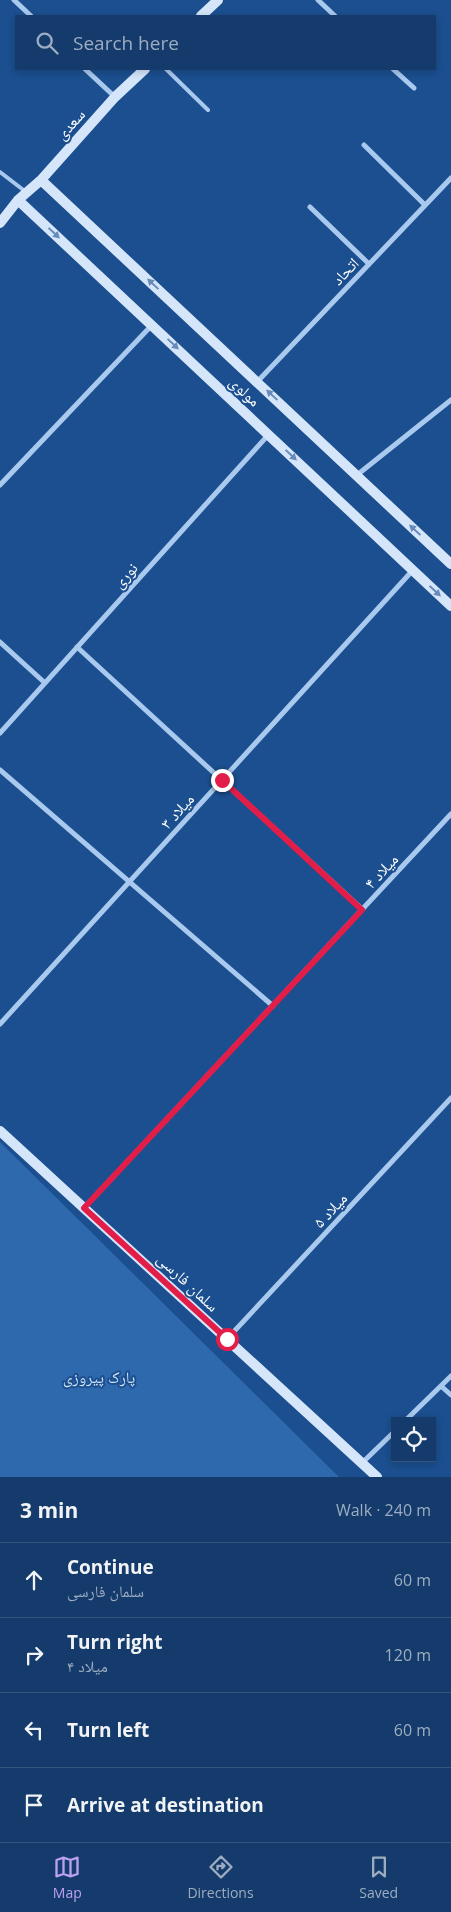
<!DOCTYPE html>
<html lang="en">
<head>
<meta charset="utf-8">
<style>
	:root { --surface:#143b6b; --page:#214673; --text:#f1f3f6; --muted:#9dadc1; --line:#33557e; --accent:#bca0f2 }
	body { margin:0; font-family:"Open Sans","Noto Naskh Arabic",sans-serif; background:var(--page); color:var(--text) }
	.controls { position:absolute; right:15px; bottom:15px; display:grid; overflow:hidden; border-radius:0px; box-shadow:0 2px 8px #0003 }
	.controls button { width:45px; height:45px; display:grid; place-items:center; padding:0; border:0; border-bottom:1px solid var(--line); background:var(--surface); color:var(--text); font:25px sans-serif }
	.stop { position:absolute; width:15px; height:15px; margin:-11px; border:4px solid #e11d48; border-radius:50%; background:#fff }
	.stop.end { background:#e11d48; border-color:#fff; box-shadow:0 1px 5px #0008 }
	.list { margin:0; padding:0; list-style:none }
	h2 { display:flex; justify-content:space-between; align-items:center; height:65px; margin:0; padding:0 20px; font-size:21px }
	h2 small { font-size:16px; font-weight:400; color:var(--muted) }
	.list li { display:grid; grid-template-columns:32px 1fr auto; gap:15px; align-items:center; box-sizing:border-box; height:75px; padding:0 20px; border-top:1px solid var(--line) }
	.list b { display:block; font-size:19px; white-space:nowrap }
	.list p { margin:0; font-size:16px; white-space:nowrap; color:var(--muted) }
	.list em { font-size:16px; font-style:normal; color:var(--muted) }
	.icon { flex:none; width:28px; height:28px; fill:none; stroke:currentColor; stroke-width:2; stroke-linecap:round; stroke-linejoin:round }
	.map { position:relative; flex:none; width:451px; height:1477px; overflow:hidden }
	.search { position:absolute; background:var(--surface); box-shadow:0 2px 8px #0003; left:15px; right:15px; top:15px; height:55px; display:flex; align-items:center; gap:12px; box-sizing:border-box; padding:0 18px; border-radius:0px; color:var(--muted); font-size:19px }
	.sheet { height:365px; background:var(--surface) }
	nav { display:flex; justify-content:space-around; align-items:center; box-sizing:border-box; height:70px; border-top:1px solid var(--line); background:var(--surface); font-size:14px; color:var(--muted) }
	nav a { display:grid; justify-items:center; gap:2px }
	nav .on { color:var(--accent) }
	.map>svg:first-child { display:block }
	.green { fill:#2e69ad }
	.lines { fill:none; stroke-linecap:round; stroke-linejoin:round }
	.lane { stroke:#a9c9ee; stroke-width:4 }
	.street { stroke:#a9c9ee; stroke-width:5 }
	.secondary { stroke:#d6e6fa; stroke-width:10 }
	.oneway { fill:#668bba }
	.route { stroke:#e11d48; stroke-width:6 }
	.labels { text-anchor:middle; stroke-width:4; stroke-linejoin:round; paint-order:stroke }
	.street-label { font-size:16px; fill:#fff; stroke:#1b4f8f }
	.park-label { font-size:16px; fill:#cfe3fa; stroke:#1b4f8f }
</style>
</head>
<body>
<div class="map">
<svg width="451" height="1477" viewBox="0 0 451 1477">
	<rect width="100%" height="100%" fill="#1b4f8f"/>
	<path class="green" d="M0,1142L339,1477H0Z"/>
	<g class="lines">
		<path class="lane" d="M166,69L208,110
			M0,172L26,192"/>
		<path class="street" d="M14,0L31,16
			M318,0L335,16
			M85,69L115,97
			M393,69L414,88
			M364,145L425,205
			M310,207L369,264
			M257,382L451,178
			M357,475L451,400
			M0,485L152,325
			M0,642L45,683
			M77,647L362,909
			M0,733L269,434
			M0,770L273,1006
			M0,1024L413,570
			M84,1208L451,814
			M227,1339L451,1098
			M441,1386L451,1395
			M405,1421L451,1376
			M362,1463L395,1431"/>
		<path class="secondary" d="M201,16L218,0
			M41,180L451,564
			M18,200L451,606
			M0,223L18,200L41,180L115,97L145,69
			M0,1131L377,1477"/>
	</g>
	<defs><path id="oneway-solid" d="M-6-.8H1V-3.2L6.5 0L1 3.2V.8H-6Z" transform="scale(1.25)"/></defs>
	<g class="oneway">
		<use href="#oneway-solid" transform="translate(54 233) rotate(43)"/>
		<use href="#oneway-solid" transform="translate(153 284) rotate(-137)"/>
		<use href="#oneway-solid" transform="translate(173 344) rotate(43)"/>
		<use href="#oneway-solid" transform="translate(272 395) rotate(-137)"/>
		<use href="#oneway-solid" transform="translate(291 455) rotate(43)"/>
		<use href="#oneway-solid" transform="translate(415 530) rotate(-137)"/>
		<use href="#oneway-solid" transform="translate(435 591) rotate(43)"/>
	</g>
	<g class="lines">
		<path class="route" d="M222,780L362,910L84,1208L227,1339"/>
	</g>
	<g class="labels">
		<g class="street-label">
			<text transform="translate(70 124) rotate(-48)" y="6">سعدی</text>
			<text transform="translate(345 271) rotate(-46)" y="6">اتحاد</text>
			<text transform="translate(245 391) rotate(43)" y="6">مولوی</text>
			<text transform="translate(125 575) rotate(-48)" y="6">نوری</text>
			<text transform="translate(177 811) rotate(-48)" y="6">میلاد ۳</text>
			<text transform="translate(381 871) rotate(-47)" y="6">میلاد ۴</text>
			<text transform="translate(330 1210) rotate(-47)" y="6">میلاد ۵</text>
			<text transform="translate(188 1282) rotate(43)" y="6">سلمان فارسی</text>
		</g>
		<g class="park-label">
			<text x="99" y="1383">پارک پیروزی</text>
		</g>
	</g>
</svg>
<div class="controls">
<button><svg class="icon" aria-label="locate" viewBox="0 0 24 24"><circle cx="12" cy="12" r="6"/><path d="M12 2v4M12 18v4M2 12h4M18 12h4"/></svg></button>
</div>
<div class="stop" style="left:227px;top:1339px"></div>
<div class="stop end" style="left:222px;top:780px"></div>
<div class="search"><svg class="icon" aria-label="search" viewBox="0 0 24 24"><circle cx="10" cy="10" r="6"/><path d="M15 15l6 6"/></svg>Search here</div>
</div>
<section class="sheet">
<h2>3 min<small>Walk · 240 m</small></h2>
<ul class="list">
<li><svg class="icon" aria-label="ahead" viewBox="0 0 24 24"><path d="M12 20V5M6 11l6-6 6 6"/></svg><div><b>Continue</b><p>سلمان فارسی</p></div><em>60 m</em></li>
<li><svg class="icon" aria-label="right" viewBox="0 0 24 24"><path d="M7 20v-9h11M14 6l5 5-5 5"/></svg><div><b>Turn right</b><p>میلاد ۴</p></div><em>120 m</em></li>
<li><svg class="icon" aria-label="left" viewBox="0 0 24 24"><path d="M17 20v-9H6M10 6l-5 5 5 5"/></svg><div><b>Turn left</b></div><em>60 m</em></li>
<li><svg class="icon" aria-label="arrive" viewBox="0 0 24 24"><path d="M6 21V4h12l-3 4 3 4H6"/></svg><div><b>Arrive at destination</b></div></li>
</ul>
</section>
<nav>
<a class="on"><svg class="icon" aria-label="map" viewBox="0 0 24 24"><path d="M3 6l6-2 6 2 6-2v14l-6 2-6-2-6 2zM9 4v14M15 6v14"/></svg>Map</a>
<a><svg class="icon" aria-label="directions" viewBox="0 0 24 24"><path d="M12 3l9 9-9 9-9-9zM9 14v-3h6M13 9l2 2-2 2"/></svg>Directions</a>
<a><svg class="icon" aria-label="saved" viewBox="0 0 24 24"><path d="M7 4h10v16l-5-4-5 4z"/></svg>Saved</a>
</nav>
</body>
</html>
